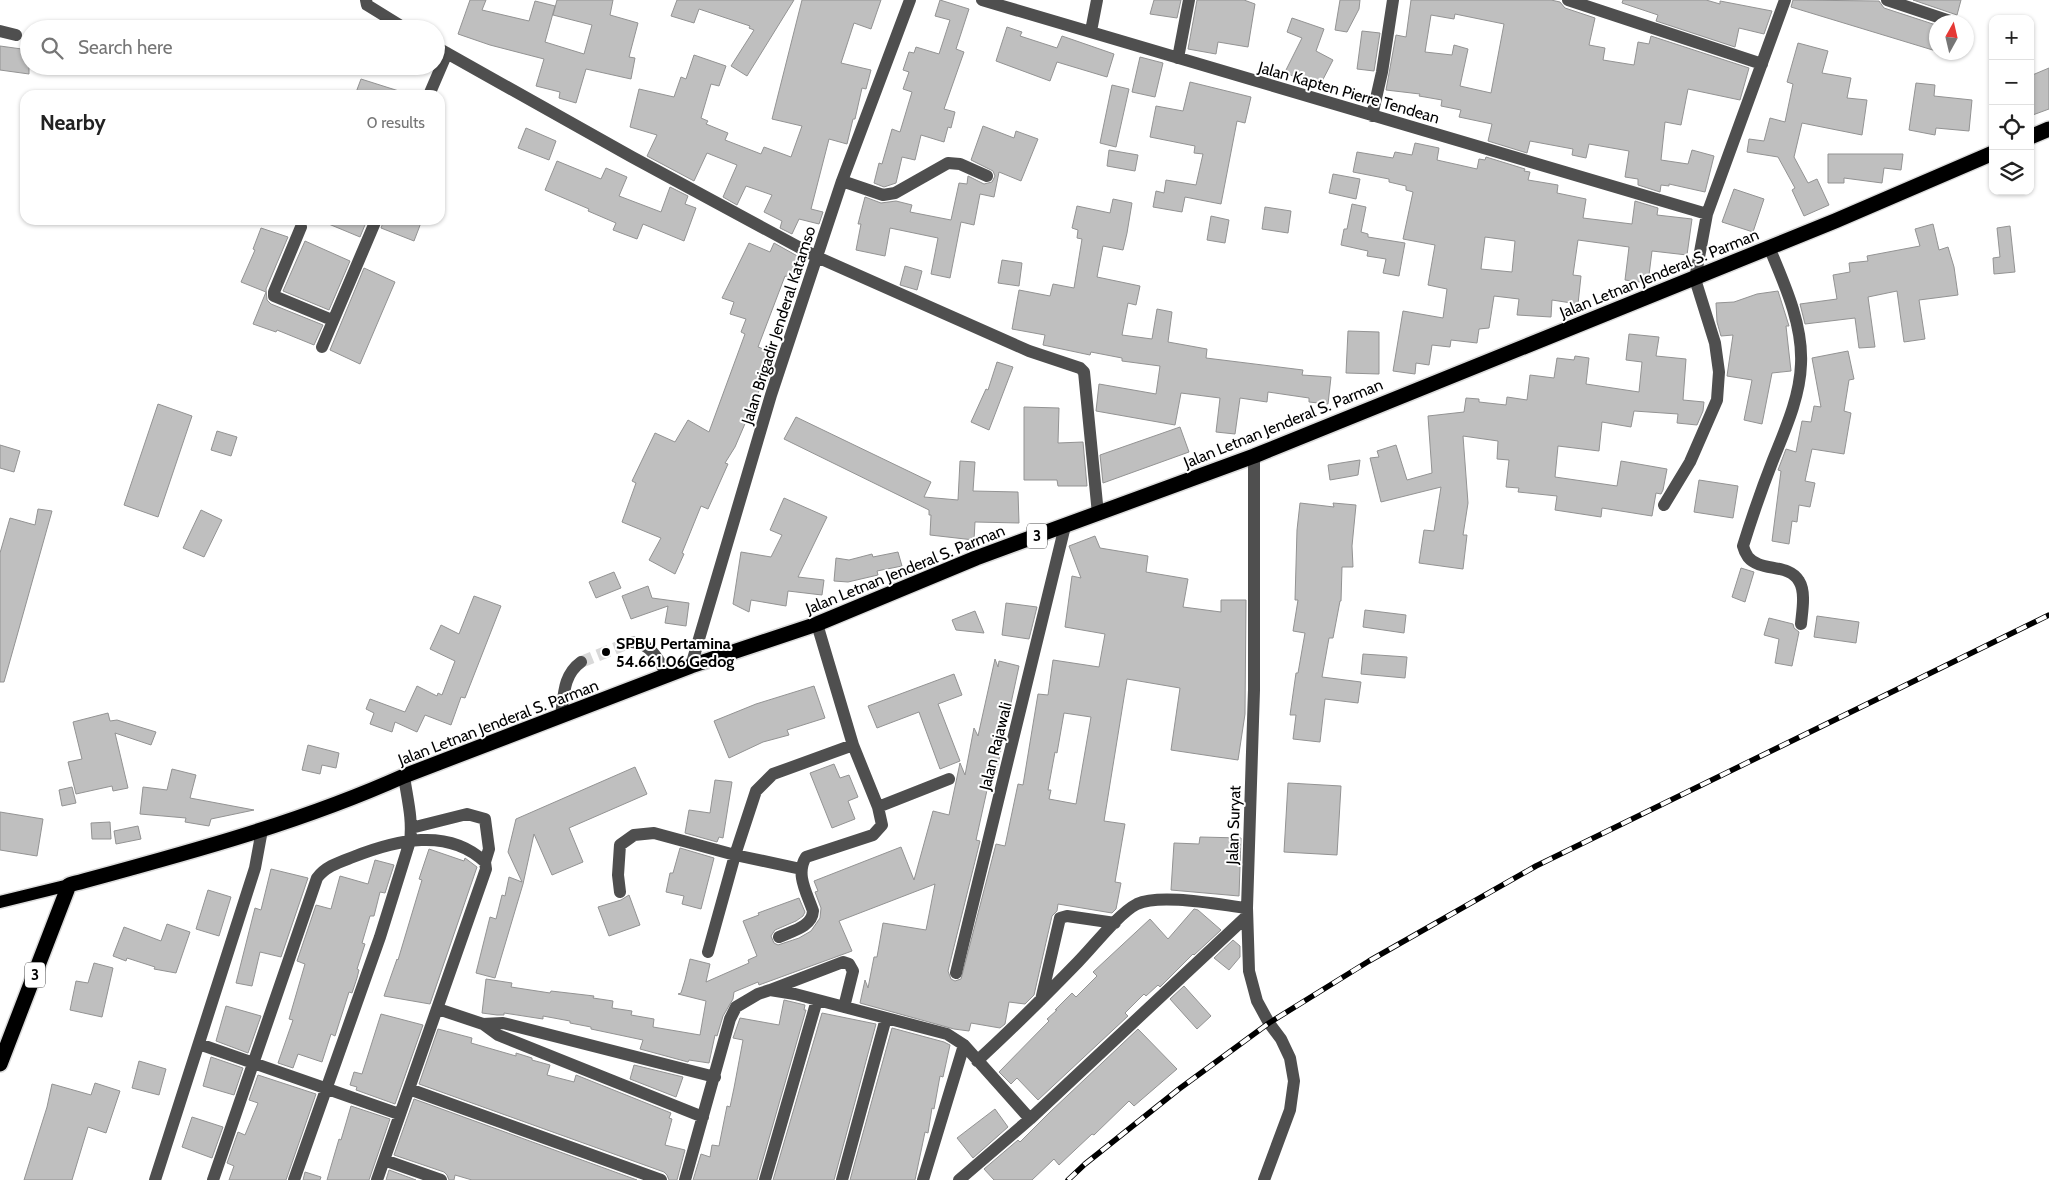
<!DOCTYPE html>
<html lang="en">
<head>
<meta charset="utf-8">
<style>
	:root { --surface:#fff; --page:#f6f6f6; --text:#222; --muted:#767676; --line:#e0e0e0 }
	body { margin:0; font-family:Cabin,sans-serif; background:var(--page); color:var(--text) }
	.controls { position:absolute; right:15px; top:15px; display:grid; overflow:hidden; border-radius:10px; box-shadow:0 1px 4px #0004 }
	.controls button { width:45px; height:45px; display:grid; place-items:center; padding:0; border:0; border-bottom:1px solid var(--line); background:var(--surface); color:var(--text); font:25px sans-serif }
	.compass { position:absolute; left:1929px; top:15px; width:45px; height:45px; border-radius:50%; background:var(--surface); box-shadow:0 1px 4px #0004; rotate:8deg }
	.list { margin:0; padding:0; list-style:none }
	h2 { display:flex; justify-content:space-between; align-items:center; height:65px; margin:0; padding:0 20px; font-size:21px }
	h2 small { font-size:16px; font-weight:400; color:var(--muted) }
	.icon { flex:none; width:28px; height:28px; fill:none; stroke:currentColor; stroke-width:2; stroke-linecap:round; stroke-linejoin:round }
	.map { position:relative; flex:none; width:2049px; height:1180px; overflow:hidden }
	.search { position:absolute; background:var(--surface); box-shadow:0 1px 4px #0004; left:20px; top:20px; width:425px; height:55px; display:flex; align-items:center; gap:12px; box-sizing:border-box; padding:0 18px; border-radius:28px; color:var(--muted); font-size:19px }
	.panel { position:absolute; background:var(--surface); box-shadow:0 1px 4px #0004; left:20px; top:90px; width:425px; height:135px; border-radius:15px }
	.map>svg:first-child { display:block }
	.building { fill:#bfbfbf; stroke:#939393; fill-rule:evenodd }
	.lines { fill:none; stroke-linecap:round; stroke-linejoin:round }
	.minor-tunnel { stroke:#d9d9d9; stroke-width:12; stroke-dasharray:12 6; stroke-linecap:butt }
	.major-casing { stroke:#dbdbdb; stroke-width:15 }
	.highway-casing { stroke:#dbdbdb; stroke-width:18 }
	.minor { stroke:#4f4f4f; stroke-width:12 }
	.major { stroke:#000; stroke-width:12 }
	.highway { stroke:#000; stroke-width:15 }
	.rail-casing { stroke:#000; stroke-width:5.5 }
	.rail { stroke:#fff; stroke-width:4; stroke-dasharray:11; stroke-linecap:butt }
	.poi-dot { fill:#000; stroke:#fff; stroke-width:2 }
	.labels { text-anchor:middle; stroke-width:4; stroke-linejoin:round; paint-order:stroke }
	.shield { fill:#fff; stroke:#4c4c4c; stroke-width:1 }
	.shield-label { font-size:15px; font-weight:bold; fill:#000 }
	.street-label { font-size:16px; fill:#000; stroke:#fff }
	.poi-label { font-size:16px; font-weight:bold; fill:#000; stroke:#fff; text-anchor:start }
</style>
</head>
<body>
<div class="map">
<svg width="2049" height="1180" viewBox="0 0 2049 1180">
	<rect width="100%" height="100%" fill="#fff"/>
	<path class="building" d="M470,0H486L482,10L529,21L535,1L555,6L545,42L584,54L592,25L553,15L557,0H613L610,15L638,23L629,57L635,58L631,79L586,69L576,103L559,98L560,92L536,86L544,59L490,45L458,34Z
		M677,0H794L747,76L731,66L754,30L749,28L750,26L699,9L694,23L671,16Z
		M802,0H881L871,29L854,23L841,63L871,70L866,89L862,88L855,119H853L847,144L829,139L811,209L823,212L819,224L799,219L792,234L780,228L782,221L764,212L772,195L746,186L737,205L723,197L737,165L707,153L694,181L647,156L657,135L630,127L639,89L674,97L681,77L686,79L694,55L726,66L719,86L711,84L701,118L708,121L706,124L728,133L725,140L761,154L764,147L791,157L802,126L772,119Z
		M940,0L969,9L956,49L964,52L944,109L955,112L951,128L948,127L944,142L921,135L915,160L902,157L896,183L884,187L874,183L879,163L882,164L892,129L900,132L912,92L903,89L909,72L903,70L909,52L914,53L916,47L939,54L950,20L935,16Z
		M1154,0H1181L1177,18L1150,14Z
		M1197,0H1244L1255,4L1248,47L1218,42L1216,54L1188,49Z
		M1340,0H1360L1359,9L1347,32L1335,30Z
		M1411,0H1551L1560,2L1565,8L1595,18L1589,45L1605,48L1603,60L1634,65L1638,42L1649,44L1651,36L1749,68L1740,100L1688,89L1681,125L1665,122L1661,160L1688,164L1692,150L1714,156L1705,192L1669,184V186L1661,185L1660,192L1638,185V179L1625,177L1629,151L1589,144L1586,158L1572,155L1573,149L1530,141L1527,153L1488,141L1492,124L1459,117L1461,110L1441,106L1442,100L1419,96L1420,94L1386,90L1396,35L1406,37ZM1455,14L1504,24L1491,93L1460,86L1468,49L1454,45L1452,55L1425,52L1431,15L1454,19Z
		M1623,0H1706L1720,4V1L1772,11L1764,34L1739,28L1735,47L1656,21L1658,15L1622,3Z
		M1793,0L1879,1L1884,8L1936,25V51L1791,7Z
		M1913,0H1961L1957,15Z
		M1292,18L1324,29L1316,51L1333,60L1318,89L1285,72L1302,38L1287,32Z
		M1007,27L1022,32L1020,36L1057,48L1062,36L1114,54L1107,77L1057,62L1050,81L996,61Z
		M1362,31L1380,33L1374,71L1357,69Z
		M1798,43L1828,51L1822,73L1851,78L1847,98L1867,100L1862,135L1802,123L1794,157L1808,183L1817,179L1829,205L1804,216L1792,190L1795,188L1778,157L1747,152L1749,139L1764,141L1770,118L1785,122L1793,84L1787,82Z
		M0,46L29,50V74L0,70Z
		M1140,57L1163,63L1155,97L1132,92Z
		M2049,68V109L2030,116V76Z
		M361,79L402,92L401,95H355Z
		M1190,82L1251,97L1245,123L1237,121L1221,204L1185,197L1182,212L1153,207L1156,191L1164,193L1166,180L1196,185L1203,154L1194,153L1195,146L1150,137L1156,106L1183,111Z
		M1916,83L1935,85L1934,96L1972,100L1969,131L1936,128L1935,135L1909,130Z
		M1112,85L1129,89L1116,147L1100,143Z
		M983,126L1014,138L1016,131L1038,139L1021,181L999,172L994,197L980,194L974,225L961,222L950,278L931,274L938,238L890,228L885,256L856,250L861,224H858L865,197L881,203L896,201L912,205L910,212L951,220L959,183L967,184L968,176L984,184L992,182L995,176L993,171L971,160Z
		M526,128L556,141L549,160L518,148Z
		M1415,143L1439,148L1437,160L1477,169L1479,159L1485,160L1486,157L1525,169L1524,171L1530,172L1528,180L1558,185L1557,193L1586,199L1583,218L1632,224L1635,201L1658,208L1657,215L1692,219L1687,255L1652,251L1648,283L1625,280L1629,247L1578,240L1573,275L1581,276L1578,304L1552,300L1551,317L1517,315L1519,299L1494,296L1489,328L1479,329L1477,343L1451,340L1450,347L1432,345L1429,365L1416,363L1415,374L1393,371L1403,311L1443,318L1447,289L1428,285L1435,245L1403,239L1413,192L1406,190V186L1389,182V179L1353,172L1357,152L1393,158L1395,152L1412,155ZM1485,237L1515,241L1512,272L1481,269Z
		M1109,150L1138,155L1135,171L1107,166Z
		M1828,154H1903L1901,170L1884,168L1882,183L1844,178V183H1828Z
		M557,161L601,179L606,168L627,177L619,196L661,212L670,187L688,196L685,204L696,208L684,241L643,224L637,239L613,230L616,223L588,211L589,209L545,190Z
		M1333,174L1360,179L1356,199L1329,193Z
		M1734,189L1764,199L1753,232L1722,222Z
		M1113,199L1132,203L1127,233L1123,250L1103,246L1097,277L1140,286L1136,305L1128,303L1122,335L1152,339L1157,309L1172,312L1168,342L1207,349L1206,358L1303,370L1302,375L1331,377L1328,404L1309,402V398L1268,392L1267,402L1240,398L1235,434L1216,432L1220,398L1181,393L1175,425L1096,411L1099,384L1156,394L1160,366L1122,361V358L1091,352L1090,355L1043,345L1045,335L1012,329L1019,290L1050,296L1053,284L1074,288L1082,239L1077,238L1078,230L1072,228L1077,206L1110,213Z
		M1352,204L1366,207L1361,232L1368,234V237L1405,243L1399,276L1383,273L1386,259L1367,256L1368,251L1341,245L1344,229H1347Z
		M1265,207L1291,211L1288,233L1262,229Z
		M1211,216L1229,220L1225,243L1207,240Z
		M319,220H367L360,237Z
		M384,220H422L414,241L381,228Z
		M1933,224L1939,250L1948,247L1954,267L1958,295L1919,300L1925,339L1904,342L1897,291L1868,297L1875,347L1859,348L1855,318L1805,324L1800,304L1837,299L1833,275L1850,272L1849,263L1868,261L1867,256L1920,246L1915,229Z
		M2010,226L2015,272L1994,274L1993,258L2000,257L1997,228Z
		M261,228L288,237L266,289L267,300L271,304L323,325L314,345L277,330L276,332L253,324L266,292L241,282L255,250L253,249Z
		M305,241L350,261L329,310L283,291Z
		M749,243L770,252L774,243L801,258L792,279L785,276L758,347L776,354L767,382L763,380L748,420L747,419L735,447L725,463L728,464L708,509L701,506L682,553L684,554L675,574L649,560L661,538L622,522L636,483L632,481L655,433L675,442L688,420L709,432L745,334L741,332L746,319L730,314L734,302L722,298Z
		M1002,260L1022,263L1019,286L998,283Z
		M905,266L922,271L917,290L900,285Z
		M364,268L395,282L360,364L330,350Z
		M1778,291L1789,326H1786L1791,371L1772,373L1762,424L1744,420L1752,380L1727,376L1733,335L1721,336L1717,322L1716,303L1734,302L1757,294Z
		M1348,331L1379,332V374L1346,373Z
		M1629,334L1659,337L1656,356L1686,359L1683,400L1704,402L1703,411L1697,425L1677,423L1678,414L1634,411L1631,427L1602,422L1599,451L1558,446L1555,477L1617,486L1621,461L1667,469L1663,490L1661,494L1656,493L1652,516L1602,508L1601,517L1555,510L1557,496L1518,492L1519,488L1506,487L1509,460L1497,459L1498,441L1463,436L1468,503L1463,535H1467L1463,569L1419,563L1424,530L1434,531L1441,487L1381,502L1370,458L1379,457L1377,451L1396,445L1407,480L1432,473L1428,416L1464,412L1466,398L1479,399V402L1506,405L1507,397L1527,400L1530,375L1554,378L1557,358L1574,360L1575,356L1589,358L1586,384L1639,392L1642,362L1626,360Z
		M1848,351L1854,379L1849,380L1844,411L1851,413L1844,454L1812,449L1805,481L1815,483L1810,507L1799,505L1797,522L1792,521L1789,544L1772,541L1781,471L1778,470L1786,449L1796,452L1802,421L1811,422L1814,406L1821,407L1812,358Z
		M997,362L1013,367L989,430L971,422L986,389L988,390Z
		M158,404L192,416L158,517L124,505Z
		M1024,407L1059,408L1058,443L1083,442L1087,486H1058L1057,480H1024Z
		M796,417L931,482L924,497L958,500L960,461L975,462L973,491L1018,492L1019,523L975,522L974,540L930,535L931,515H929V510L784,439Z
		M1180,427L1189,452L1103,483L1100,455Z
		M217,431L237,437L231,456L211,450Z
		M0,445L20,451L14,472L0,468Z
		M1360,460L1358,475L1330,480L1328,465Z
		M1699,480L1738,486L1733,518L1694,512Z
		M784,498L827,517L798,577L824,580L822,595L788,591L786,606L751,600L749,612L733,604L741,552L771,557L782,535L770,530Z
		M1300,503L1334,507L1333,503L1356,505L1352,546L1353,567H1342L1341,601H1340L1333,638H1329L1322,677L1361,682L1358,703L1325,699L1320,742L1293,739L1296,715H1290L1296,673H1298L1305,633L1293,631L1298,600H1295L1297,530Z
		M38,509L52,511L4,682H0V553L10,518L35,525Z
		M201,510L222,520L204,557L183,548Z
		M1095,536L1100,548L1148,556L1146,572L1188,579L1183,607L1221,612V600H1246L1245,714L1238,760L1171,750L1180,688L1127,679L1104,821L1125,824L1115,882L1121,883L1116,909L1112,913L1058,904L1057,911L1052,916L1034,995L1025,1004L1009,1002L1005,1024L1000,1028L971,1023L969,1031L954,1029L860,1003L865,980L868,988L874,957H877L883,923L926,930L935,884L839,921L852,951L759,985L758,982L734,992L733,999L723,1016L717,1036L715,1035L709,1063L689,1060L688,1062L640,1049L643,1040L591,1029V1027L570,1023V1021L543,1016V1019L504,1013V1015H497L482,1013L486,979L512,983L511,987L550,993L551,991L594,996L593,998L613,1001L612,1008L632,1011L631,1015L654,1019L653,1027L700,1035L706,1001L678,994L681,993L685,980L690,959L710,964L706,982L749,963L748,960L757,956L743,921L759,915L758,913L799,898L805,912L803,916L796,921L775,930L771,936L774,943L778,945L799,938L811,931L820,918L821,908L815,892L818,891L814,881L901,847L914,880L933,811L949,815L960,763L965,775L974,728L978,736L995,659L998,667L999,661L1019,666L996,773L991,772L976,840L980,841L948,971L951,979L955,981L961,979L996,844L1005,846L1018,784L1023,785L1038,694L1048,695L1053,660L1099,667L1105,634L1065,627L1072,576L1081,578L1069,546ZM1064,713L1091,717L1076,804L1049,799L1051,790H1048L1055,752L1057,753Z
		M898,552L902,566L877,571L878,575L848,582L834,581L836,558L849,560L872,554L873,557Z
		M1741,568L1754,572L1745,602L1732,597Z
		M614,572L621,588L596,598L589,582Z
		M648,586L652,598L689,603L686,626L665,623L668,606L631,619L622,596Z
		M474,596L501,606L465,698L461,697L451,725L425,715L417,732L395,722L392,732L370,724L374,713L366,709L370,699L405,712L417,686L437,696L438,693L442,695L455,661L430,649L441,625L459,634Z
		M1006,603L1037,607L1029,639L1002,635Z
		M1365,610L1406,615L1404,633L1363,627Z
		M975,611L984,633L956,630L952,620Z
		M1817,616L1859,622L1856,643L1814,637Z
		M1769,618L1793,624L1794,628L1799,632L1792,666L1775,663L1779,639L1764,635Z
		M1363,654L1407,657L1405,678L1361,674Z
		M954,674L962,695L938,704L960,761L940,769L919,712L877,728L868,706Z
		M814,686L825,718L787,730L789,735L763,742L729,758L714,721L756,704Z
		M108,713L110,721L117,720L156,732L151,745L115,733L128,788L113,791L112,786L76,794L68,762L82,759L73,722Z
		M308,745L339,753L336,768L322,765L320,774L302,770Z
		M834,764L840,778L849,775L858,797L848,801L855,819L832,828L810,773Z
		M635,767L647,794L569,828L583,862L552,875L534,834L523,884L495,978L476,973L490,917L496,919L502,895L505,896L509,877L522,882L508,852L516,819Z
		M172,769L196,775L190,798L254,810L211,819L209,826L185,822L186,818L140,814L143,787L167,790Z
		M715,780L732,782L723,838L719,837L717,842L685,833L689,810L710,813Z
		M1288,783L1341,786L1337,855L1284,852Z
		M72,787L76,803L62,806L59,790Z
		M0,812L43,819L37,856L0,850Z
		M110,822L111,839H92L91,823Z
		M138,826L141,839L116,844L114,831Z
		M1200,837L1241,838L1239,896L1171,890L1174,843L1199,844Z
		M680,848L714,858L701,909L682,904L684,896L666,892L670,873H673Z
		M429,849L464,861L465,858L477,867L430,1004L384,996L397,959L398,960L422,880L419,879Z
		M375,860L394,865L385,893L380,892L374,916H370L362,943L365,944L357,969L359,970L357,978L352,993L349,992L335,1036L331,1034L322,1062L298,1054L293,1068L278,1063L293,1020L289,1019L305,964L297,961L316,905L331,909L340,876L368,884Z
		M271,869L308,878L281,957L260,952L252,986L236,983L255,908L261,910Z
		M208,890L231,897L219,936L196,929Z
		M629,895L640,925L609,936L598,907L621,900Z
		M1194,909L1198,910L1221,930L1194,955L1193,954L1160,987L1158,985L1146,996L1144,994L1125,1013L1128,1016L1038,1100L1017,1078L1011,1084L999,1072L1049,1021L1047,1019L1057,1010H1055L1072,993L1076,997L1097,976L1093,972L1150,919L1168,939Z
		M167,924L190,932L176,973L154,969L155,967L127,958L126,961L113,956L124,927L161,941Z
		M1233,940L1240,946V957L1229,970L1214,958Z
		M94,963L113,968L102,1017L70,1010L76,981L88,983Z
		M1184,986L1211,1016L1197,1029L1170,999Z
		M784,1000L805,1005L804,1010H806L757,1180H693L701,1154L710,1157L712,1145L719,1146L727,1106L730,1107L734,1088L743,1040L733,1038L740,1018L779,1025Z
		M226,1006L261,1016L248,1053L216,1041Z
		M822,1013L876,1024L834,1180H773Z
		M381,1014L423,1025L395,1104L356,1090L357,1087L350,1085L354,1072L362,1074Z
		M892,1028L944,1042L950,1045L943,1077L940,1076L934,1109L932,1108L928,1133L925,1132L915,1180H850Z
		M438,1029L472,1038L471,1043L516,1056V1053L532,1058V1060L550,1065L547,1075L574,1082L576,1075L671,1113L669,1118L672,1119L665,1145L685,1150L677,1180H669L667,1175L664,1172L419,1084Z
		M1138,1029L1177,1069L1134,1106L1129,1101L1094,1135L1092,1134L1059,1165L1054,1159L1032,1180H994L984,1169L1018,1140L1020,1142L1050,1112Z
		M211,1057L243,1068L234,1095L203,1086Z
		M139,1061L166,1069L159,1095L132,1088Z
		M634,1065L683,1077L676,1097L630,1079Z
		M258,1075L316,1094L286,1180H229L234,1166L227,1163L238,1132L245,1135L258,1103L249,1100Z
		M95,1083L120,1091L106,1133L88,1127L72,1180H24L47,1107L52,1084L91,1095Z
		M414,1099L637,1180H472L455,1175L454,1180H449L447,1175L444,1172L394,1155Z
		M351,1106L390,1119L369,1180H327L339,1139L341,1140Z
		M995,1109L1008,1127L973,1158L957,1138Z
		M192,1117L223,1127L212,1158L182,1147Z
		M389,1170L416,1180H386Z
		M305,1172L321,1177L320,1180H303Z"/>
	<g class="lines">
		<path class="minor-tunnel" d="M581,662L631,642"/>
		<g class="major-casing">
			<path id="major" d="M0,902L69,885"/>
		</g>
		<g class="highway-casing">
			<path id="highway" d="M2030,137L2049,129
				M0,1064L69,885C183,854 297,824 404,776L691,666L817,624L976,558L1254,456L1835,221L1993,153"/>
		</g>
		<path class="minor" d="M366,0L367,5L406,29
			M982,0L1707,214
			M1568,0L1762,64
			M1887,0L1953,22
			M0,31L16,35
			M1091,31L1097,0
			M436,47L632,157L817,257L1029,351L1080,368L1084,372L1098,514
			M1178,58L1189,0
			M429,95L447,53
			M1372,116L1382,72L1393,0
			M842,181L883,195L895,193L948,163L960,164L987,176
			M301,227L274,292V296L332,320
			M1769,247C1784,283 1803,324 1801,364C1800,397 1785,430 1773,460C1762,488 1752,517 1743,546C1744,550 1746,554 1748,557C1760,572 1789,563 1799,581C1806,592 1802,612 1801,624
			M322,347L376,220
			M1254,456V690L1247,908L1249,971L1257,1001L1269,1023L1281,1039L1290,1058L1294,1081L1290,1110L1264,1180
			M1664,505L1690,462L1717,400L1719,372L1715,343L1695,279L1707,214L1785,0
			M631,642C650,642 659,660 667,675
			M691,666L771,395L842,181L910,0
			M561,716C564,695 563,675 581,662
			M878,807L949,779
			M411,828L467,814L485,819L489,849L485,862
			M620,892L618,875L620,845L634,835L654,833L735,855L801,869
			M779,937C792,931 812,927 813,911C807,893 795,874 806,857L873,835L882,825L878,807L853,745L817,624
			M708,952L735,855L756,791L773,774L853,745
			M956,973L1065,526
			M770,990L843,962L849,964L853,971L844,1007
			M1041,1000L1060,918L1067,916L1115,923
			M438,1009L483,1024L498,1035L703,1117
			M483,1024L503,1023L715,1077
			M199,1044L399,1114
			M977,1061C1012,1029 1045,996 1078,962C1093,947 1119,913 1137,904C1161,893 1220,905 1247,908
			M409,1089L661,1180
			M384,1160L441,1180
			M155,1180L255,868L262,830
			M213,1180L317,878C326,866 340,862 353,857C396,840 448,827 485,862L486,869L377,1180
			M294,1180L380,937L410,841C413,819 407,798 404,776
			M685,1180L730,1019L736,1007L758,994L770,990L795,994L947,1034L964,1045L1030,1119
			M765,1180L817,1000
			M842,1180L886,1018
			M923,1180L964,1045
			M959,1180L1030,1119L1247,916"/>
		<use href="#major" class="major"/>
		<use href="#highway" class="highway"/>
		<g class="rail-casing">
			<path id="rail" d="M1068,1180L1085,1164L1179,1089L1269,1023L1369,961L1536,866L2049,615"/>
		</g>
		<use href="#rail" class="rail"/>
	</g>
	<circle class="poi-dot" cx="606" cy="652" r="5"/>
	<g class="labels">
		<g class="shield">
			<rect x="1027" y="523.5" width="20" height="25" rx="4"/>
			<rect x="25" y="962.5" width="20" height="25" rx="4"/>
		</g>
		<g class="shield-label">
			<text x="1037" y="541">3</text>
			<text x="35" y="980">3</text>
		</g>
		<g class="street-label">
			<text transform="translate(1349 92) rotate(16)" y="6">Jalan Kapten Pierre Tendean</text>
			<text transform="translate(1659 273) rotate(-22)" y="6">Jalan Letnan Jenderal S. Parman</text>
			<text transform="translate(778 325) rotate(-72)" y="6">Jalan Brigadir Jenderal Katamso</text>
			<text transform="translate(1283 423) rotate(-22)" y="6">Jalan Letnan Jenderal S. Parman</text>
			<text transform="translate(905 569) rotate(-22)" y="6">Jalan Letnan Jenderal S. Parman</text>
			<text transform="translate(498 722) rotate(-21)" y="6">Jalan Letnan Jenderal S. Parman</text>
			<text transform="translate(995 746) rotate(-76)" y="6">Jalan Rajawali</text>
			<text transform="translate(1233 825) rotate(-88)" y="6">Jalan Suryat</text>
		</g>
		<g class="poi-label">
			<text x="616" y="649">SPBU Pertamina<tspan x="616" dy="18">54.661.06 Gedog</tspan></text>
		</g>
	</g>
</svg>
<div class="controls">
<button>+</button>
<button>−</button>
<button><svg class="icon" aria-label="locate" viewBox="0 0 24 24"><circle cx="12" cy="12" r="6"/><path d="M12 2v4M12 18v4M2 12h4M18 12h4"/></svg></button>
<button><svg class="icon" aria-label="layers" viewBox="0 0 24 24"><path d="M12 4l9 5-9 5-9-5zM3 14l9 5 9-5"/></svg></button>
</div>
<svg class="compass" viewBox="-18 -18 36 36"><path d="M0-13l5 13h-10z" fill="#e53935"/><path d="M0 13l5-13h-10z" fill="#767676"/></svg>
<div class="search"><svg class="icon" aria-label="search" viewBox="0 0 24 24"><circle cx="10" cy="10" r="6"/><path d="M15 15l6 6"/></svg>Search here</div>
<section class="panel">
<h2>Nearby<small>0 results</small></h2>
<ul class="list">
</ul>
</section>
</div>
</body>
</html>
